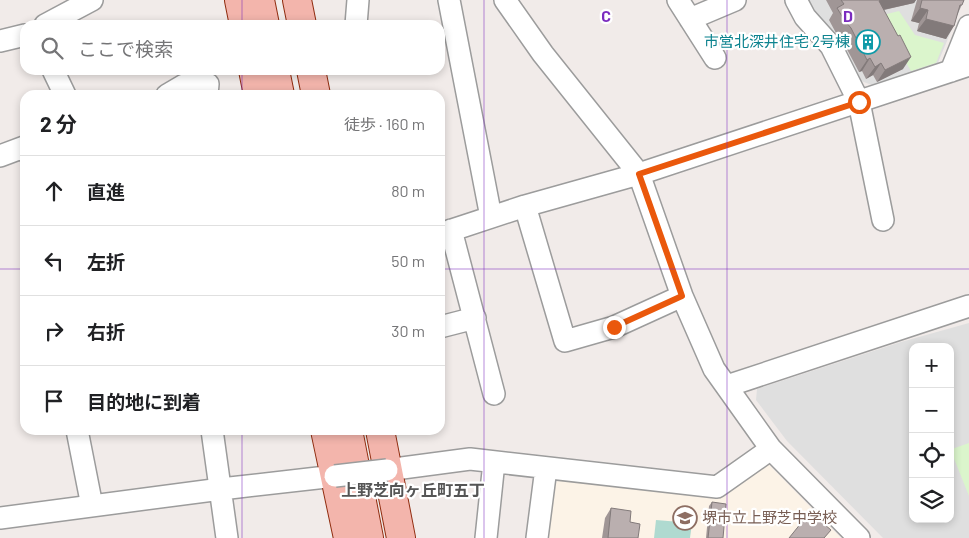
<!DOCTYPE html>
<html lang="ja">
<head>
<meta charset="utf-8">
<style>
	:root { --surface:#fff; --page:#f6f6f6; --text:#202124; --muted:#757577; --line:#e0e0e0 }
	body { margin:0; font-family:Barlow,"Noto Sans JP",sans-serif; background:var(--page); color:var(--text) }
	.controls { position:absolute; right:15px; bottom:15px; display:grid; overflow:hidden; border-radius:10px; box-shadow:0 2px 8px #0003 }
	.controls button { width:45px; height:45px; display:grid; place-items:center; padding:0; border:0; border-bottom:1px solid var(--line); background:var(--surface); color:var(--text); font:25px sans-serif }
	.stop { position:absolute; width:15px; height:15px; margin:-11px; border:4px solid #ea580c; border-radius:50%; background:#fff }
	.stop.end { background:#ea580c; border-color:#fff; box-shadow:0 1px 5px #0008 }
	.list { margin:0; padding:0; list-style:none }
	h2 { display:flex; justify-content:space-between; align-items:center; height:65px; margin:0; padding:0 20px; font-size:21px }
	h2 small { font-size:16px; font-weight:400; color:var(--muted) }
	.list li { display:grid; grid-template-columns:32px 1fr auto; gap:15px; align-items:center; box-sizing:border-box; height:70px; padding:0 20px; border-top:1px solid var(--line) }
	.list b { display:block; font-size:19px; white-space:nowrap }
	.list em { font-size:16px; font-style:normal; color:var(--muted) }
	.icon { flex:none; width:28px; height:28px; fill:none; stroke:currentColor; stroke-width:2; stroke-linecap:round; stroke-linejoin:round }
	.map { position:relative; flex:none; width:969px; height:538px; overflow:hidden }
	.search { position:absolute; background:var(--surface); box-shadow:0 2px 8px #0003; left:20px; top:20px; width:425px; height:55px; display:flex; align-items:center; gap:12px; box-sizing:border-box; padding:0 18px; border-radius:15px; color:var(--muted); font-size:19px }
	.panel { position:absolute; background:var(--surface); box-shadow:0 2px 8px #0003; left:20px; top:90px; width:425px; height:345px; border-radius:15px }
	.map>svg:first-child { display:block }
	.residential { fill:#dfdfdf; fill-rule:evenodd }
	.education { fill:#fcf3e7 }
	.park { fill:#dbf5cc }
	.water { fill:#afdad0 }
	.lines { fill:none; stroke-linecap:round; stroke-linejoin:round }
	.street-casing { stroke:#9c9c9c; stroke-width:24 }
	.primary-casing { stroke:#902c0f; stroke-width:30 }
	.street { stroke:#fff; stroke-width:21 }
	.primary { stroke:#f3b5ac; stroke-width:28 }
	.street-bridge-casing { stroke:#9c9c9c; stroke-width:24; stroke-linecap:butt }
	.street-bridge { stroke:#fff; stroke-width:21 }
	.wall { fill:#a09696 }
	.shaded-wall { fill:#827a7a }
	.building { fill:#baafaf; stroke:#827a7a }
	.route { stroke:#ea580c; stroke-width:6 }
	.grid { fill:none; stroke:#7b2cbf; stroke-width:1; stroke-opacity:0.55 }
	.labels { text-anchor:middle; stroke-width:4.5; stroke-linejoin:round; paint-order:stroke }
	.culture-label { font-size:15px; fill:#0d838f; stroke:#fff; text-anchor:end }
	.education-label { font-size:15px; fill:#785e54; stroke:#fff; text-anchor:start }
	.neighbourhood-label { font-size:16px; font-weight:bold; fill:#555; stroke:#fff }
	.grid-label { font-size:16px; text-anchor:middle; font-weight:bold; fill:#7b2cbf; stroke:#fff; stroke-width:4.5; stroke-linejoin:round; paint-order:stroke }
</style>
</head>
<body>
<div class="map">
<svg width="969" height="538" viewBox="0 0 969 538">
	<rect width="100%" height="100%" fill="#f1ebe9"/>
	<path class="residential" d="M806,0H964L937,65L872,85L861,81L831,30L810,8Z
		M969,323V538H883L787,441L756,400L757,389L901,342ZM913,347H950V519H913Z"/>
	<path class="education" d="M767,463L841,538H547L554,486L558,480L723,497L761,464Z"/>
	<path class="park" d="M899,11L915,35L944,43L936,63L911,71L879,16Z
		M969,443V496L951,451L952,449Z"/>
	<path class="water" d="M656,520L692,523L690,538H654Z"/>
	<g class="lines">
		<g class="street-casing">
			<path id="street" d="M449,0L491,217
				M505,0L543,54L639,174L682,296L714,369L771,449L859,538
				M678,0L715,58
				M796,0L805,17L831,46L859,102L883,220
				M690,19L735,0
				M45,25L92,0
				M356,25L358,0
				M0,41L25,35
				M53,70L65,95
				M951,71L969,26
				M167,95L184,85L208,84L207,95
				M0,156L24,147L25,151
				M525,206L565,341L614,327L682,296
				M451,230L494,394
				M440,234L525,206L639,174L969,65
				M440,327L475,318
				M727,386L969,306
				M77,430L92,506
				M212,430L227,538
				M387,470L470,459L717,487L771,449
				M0,518L221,489L335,476
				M486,538L494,462
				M537,538L546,468"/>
		</g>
		<g class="primary-casing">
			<path id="primary" d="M239,0L244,25
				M260,0L265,25
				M297,0L302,25
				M253,70L258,95
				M275,70L280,95
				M311,70L316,95
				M325,430L348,538
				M348,430L369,538
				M380,430L401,538"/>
		</g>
		<use href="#street" class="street"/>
		<use href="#primary" class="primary"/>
		<g class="street-bridge-casing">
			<path id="street-bridge" d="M335,476L387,470"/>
		</g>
		<use href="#street-bridge" class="street-bridge"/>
	</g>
	<path class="wall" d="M826,0H916L914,3L884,10L903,69L877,82L873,75L866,79L862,71L859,72L842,40L836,33L829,20L833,13Z
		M917,0H964L946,39L917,31L919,23L911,21Z
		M712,502L723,538H706L709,506Z
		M611,508L630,522L638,538H602L605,518Z"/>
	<path class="shaded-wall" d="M877,0H916L914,3L878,11Z
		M920,8L928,10L919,23L911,21Z
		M926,19L954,26L946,39L917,31Z
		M911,57L903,69L877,82L885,70Z
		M870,58L862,71L859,72L867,60Z
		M881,63L873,75L866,79L875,67Z"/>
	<path class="building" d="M841,0H881L879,1L898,36L900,35L911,57L885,70L881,63L875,67L870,58L867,60L851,28L845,21L837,8L844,4Z
		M922,0H964L962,5H960L954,26L926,19L928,10L920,8Z
		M712,502L726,504L723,538H708Z
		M611,508L631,511L630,522L640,524L638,538H608Z
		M810,512L831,530L824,538H789Z"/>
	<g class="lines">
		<path class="route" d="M614,327L682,296L639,174L859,102"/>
	</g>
	<path class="grid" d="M242,0V25M484,0V538M727,0V538M242,70V95M0,269H25M440,269H969M242,430V538"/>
	<defs>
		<g id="building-ring" transform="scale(1.25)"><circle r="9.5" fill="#fff" stroke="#0f9aa8" stroke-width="1.5"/><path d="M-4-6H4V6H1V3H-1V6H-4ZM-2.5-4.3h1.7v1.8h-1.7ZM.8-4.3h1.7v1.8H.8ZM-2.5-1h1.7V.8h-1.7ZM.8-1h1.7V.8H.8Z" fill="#0f9aa8"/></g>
		<g id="school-ring" transform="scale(1.25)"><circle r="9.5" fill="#fff" stroke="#8d6e63" stroke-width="1.5"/><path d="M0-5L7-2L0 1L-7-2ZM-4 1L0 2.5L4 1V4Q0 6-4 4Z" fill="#8d6e63"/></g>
	</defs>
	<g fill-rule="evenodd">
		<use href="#building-ring" x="868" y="42"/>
		<use href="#school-ring" x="685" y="518"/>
	</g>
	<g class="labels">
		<g class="culture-label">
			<text x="850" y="47">市営北深井住宅 2号棟</text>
		</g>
		<g class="education-label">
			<text x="702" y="523">堺市立上野芝中学校</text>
		</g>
		<g class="neighbourhood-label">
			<text x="413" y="496">上野芝向ヶ丘町五丁</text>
		</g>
	</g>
	<g class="grid-label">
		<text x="606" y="22">C</text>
		<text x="848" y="22">D</text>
	</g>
</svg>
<div class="controls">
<button>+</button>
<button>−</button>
<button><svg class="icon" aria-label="locate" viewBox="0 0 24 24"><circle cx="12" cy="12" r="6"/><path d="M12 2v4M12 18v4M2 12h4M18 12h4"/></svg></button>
<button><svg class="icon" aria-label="layers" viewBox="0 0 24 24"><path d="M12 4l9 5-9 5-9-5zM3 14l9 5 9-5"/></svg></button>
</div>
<div class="stop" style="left:859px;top:102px"></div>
<div class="stop end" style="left:614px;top:327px"></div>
<div class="search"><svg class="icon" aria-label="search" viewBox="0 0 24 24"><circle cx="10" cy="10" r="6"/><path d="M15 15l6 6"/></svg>ここで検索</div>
<section class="panel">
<h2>2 分<small>徒歩 · 160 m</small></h2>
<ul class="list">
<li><svg class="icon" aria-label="ahead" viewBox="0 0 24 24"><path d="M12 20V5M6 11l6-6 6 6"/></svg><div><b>直進</b></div><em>80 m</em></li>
<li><svg class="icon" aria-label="left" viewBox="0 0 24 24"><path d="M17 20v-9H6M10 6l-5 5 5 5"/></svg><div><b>左折</b></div><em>50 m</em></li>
<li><svg class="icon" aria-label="right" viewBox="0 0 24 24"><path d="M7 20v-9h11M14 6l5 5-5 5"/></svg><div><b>右折</b></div><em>30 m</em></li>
<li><svg class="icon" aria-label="arrive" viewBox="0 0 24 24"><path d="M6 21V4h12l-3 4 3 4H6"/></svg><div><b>目的地に到着</b></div></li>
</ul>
</section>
</div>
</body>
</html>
